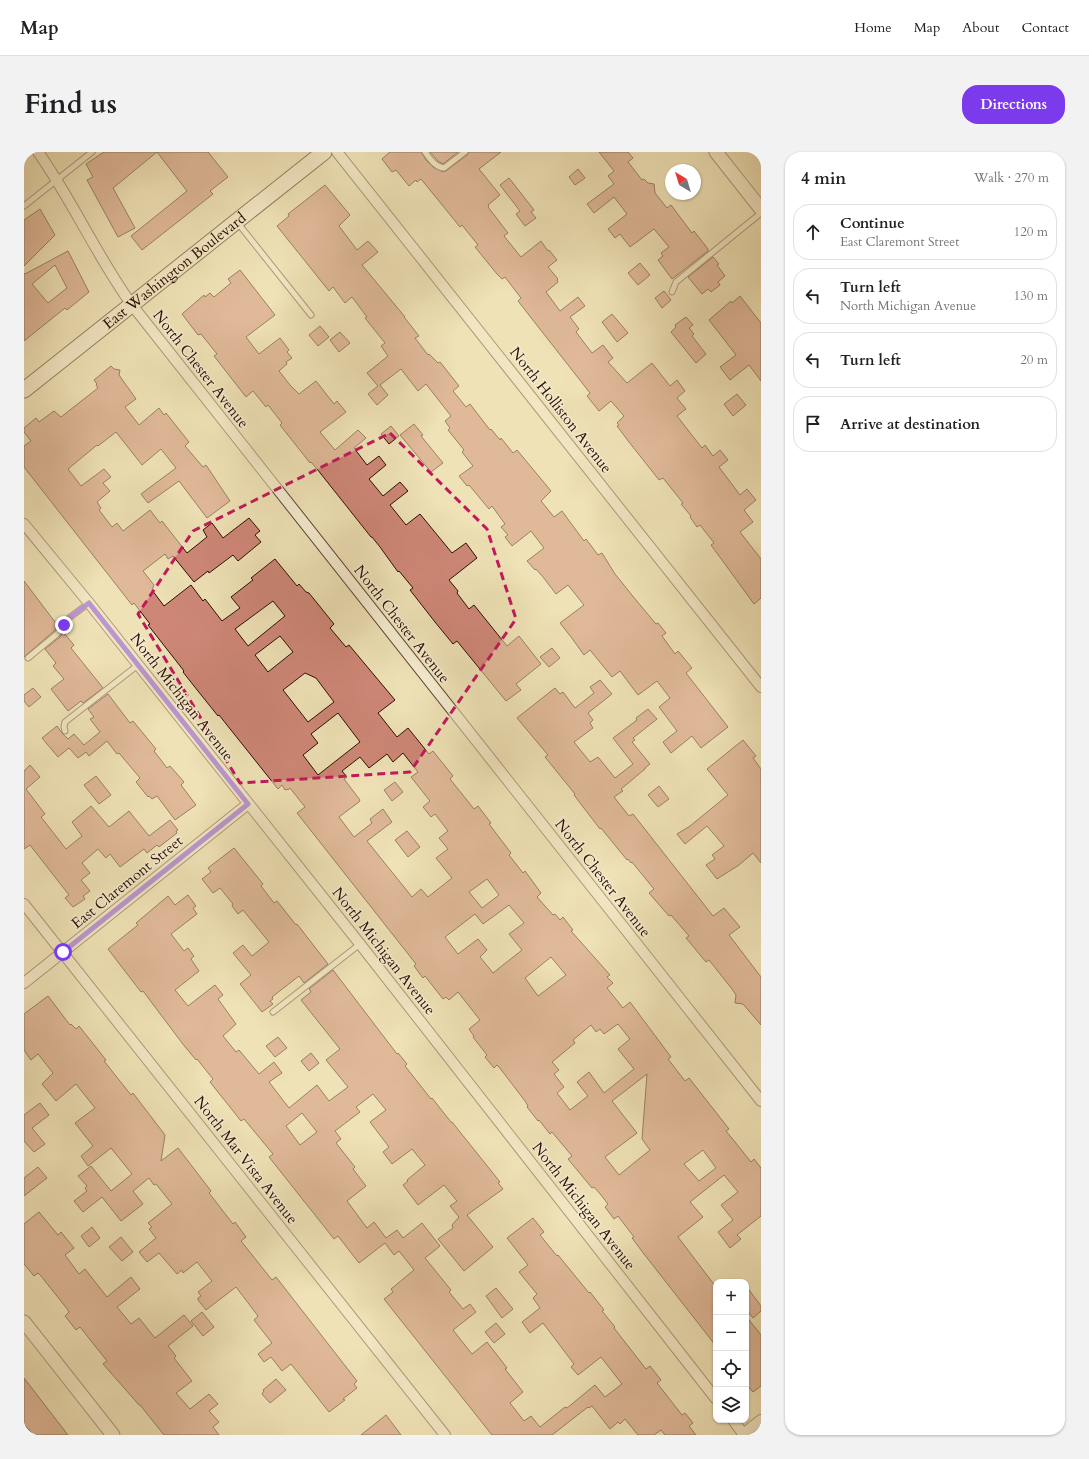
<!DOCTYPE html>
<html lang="en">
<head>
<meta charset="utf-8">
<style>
	:root { --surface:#fff; --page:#f2f2f2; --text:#202124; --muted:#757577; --line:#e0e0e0; --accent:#7c3aed }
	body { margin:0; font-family:Cardo,serif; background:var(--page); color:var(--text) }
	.controls { position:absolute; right:12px; bottom:12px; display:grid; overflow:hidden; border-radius:8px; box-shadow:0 1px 3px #0004 }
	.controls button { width:36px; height:36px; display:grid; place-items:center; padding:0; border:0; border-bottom:1px solid var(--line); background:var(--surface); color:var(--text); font:20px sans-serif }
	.compass { position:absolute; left:641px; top:12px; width:36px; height:36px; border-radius:50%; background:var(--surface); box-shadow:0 1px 3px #0004; rotate:322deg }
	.stop { position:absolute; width:12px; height:12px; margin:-9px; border:3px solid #7c3aed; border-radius:50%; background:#fff }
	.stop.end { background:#7c3aed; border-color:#fff; box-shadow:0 1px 4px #0008 }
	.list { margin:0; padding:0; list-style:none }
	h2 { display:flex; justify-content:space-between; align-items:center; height:52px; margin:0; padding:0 16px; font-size:17px }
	h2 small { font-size:13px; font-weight:400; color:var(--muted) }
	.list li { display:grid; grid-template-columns:26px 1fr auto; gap:12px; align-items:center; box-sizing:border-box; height:56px; margin:0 8px 8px; padding:0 8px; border:1px solid var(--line); border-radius:16px }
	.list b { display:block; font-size:15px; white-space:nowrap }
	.list p { margin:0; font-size:13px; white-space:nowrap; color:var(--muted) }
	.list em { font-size:13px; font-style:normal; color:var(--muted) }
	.icon { flex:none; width:22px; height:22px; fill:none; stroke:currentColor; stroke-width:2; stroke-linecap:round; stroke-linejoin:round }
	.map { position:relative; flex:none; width:737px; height:1283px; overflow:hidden; border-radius:16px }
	header { display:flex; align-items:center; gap:24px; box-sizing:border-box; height:56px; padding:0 20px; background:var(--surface); border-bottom:1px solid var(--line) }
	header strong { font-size:19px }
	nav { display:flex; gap:22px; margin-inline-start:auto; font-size:14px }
	.intro { display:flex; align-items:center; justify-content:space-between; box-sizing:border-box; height:96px; padding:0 24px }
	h1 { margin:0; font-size:28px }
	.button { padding:10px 18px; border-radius:16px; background:var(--accent); color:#fff; font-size:14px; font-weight:700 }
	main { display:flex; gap:24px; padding:0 24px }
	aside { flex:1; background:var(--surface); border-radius:16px; box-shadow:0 1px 3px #0004 }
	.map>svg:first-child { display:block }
	.building { fill:#ce8777; stroke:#2c0e02; fill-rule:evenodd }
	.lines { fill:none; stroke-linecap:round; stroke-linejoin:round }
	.service-casing { stroke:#5d432f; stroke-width:7 }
	.minor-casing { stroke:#5d432f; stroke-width:12 }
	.tertiary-casing { stroke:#5d432f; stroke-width:15 }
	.secondary-casing { stroke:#2c0e02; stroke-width:17 }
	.service { stroke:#f5ecd0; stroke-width:5 }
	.minor { stroke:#f5ecd0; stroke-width:10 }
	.tertiary { stroke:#f5ecd0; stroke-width:13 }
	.secondary { stroke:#f5ecd0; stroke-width:15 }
	.route { stroke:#7c3aed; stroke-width:5 }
	.marked { fill:none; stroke:#c2185b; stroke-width:3; stroke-dasharray:8 5; stroke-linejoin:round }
	.labels { text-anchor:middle; stroke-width:3; stroke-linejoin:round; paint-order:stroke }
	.street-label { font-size:15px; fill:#2c0e02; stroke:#f5ecd0 }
</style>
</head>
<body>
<header>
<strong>Map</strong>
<nav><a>Home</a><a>Map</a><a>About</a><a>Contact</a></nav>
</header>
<div class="intro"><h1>Find us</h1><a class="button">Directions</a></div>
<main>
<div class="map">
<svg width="737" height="1283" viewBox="0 0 737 1283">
	<rect width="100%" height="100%" fill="#efe2b7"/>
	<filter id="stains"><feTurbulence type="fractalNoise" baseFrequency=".005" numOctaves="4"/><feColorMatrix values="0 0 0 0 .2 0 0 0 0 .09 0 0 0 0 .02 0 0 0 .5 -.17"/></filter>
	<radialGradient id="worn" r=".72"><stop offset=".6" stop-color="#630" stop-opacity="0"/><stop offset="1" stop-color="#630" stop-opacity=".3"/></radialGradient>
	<path class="building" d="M80,0H184L204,25L186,39L189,42L118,98L107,84L163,39L133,0L89,36L111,76L94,85L63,28L69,25L62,12Z
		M366,0H397L402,8L409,15L419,20L422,19L443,3L445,0H477L455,17L476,43L464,53L465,54L464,55L484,81L480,84L497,105L517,89L524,99L525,98L533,108L524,115L534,127L533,128L534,130L522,140L536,159L554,145L561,154L546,165L555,177L552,180L568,201L579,193L589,206L584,210L603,231L628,211L646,234L653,228L661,239L653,246L662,257L653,264L678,296L681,293L689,304L696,298L704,308L695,315L716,343L723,337L732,348L720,358L729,370L716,380L737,407V446L730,452L687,393L690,391L676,373L673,375L666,365L667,364L657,352L659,351L639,326L635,328L605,290L593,274L595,273L593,271L600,264L587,249L575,259L563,244L566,241L494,149L497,146L481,125L478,127L473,122L451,95L454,93L438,73L436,75L397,27L393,30L392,28L385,34L372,18L368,20L358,7Z
		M406,0H434L419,12L414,9Z
		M575,0H604L609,6L604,10L618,28L620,27L624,31L630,32L631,41L643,56L647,53L668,81L670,79L684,97V99L648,127L634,108L639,104L637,101L645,95L630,77L606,95L596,82L591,86L584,77L603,62L590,45L570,61L563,52L590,32L584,24L590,19Z
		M554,17L561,26L551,33L545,25Z
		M485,26L510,58L507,60L512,66L501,74L492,62L496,59L476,33Z
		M301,33L326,63L315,74L333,98L344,89L354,100L338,113L381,165H380L395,184L391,186L404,203L405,202L414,211L416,210L435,234L429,239L442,255L446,252L466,278L467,277L476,288L477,286L489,301L493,298L527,339L517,349L530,365L538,359L560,389L562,387L574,403L578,401L591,422L612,448L632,472L634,471L642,481L638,484L651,502L654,499L668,516L662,521L704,575L677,596L668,584L647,601L639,590L653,579L635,555L646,546L633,529L614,543L596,519L588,525L566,498L560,503L547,485L536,471L560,453L544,433L532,442L519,425L512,417L511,418L503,409L520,396L507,379L488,394L481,385L484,383L477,375L481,372L468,354L465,357L445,333L443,334L435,324L449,314L438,300L440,298L424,278L426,276L421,269L427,264L402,232L394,239L377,217L356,233L364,243L353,253L344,242L354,234L343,221L364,204L357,194L361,191L341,166L343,165L328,145L321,151L309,135L305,139L253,74L265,64L264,62Z
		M16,57L31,83L0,114V68Z
		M44,99L65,140L43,158L41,156L0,189V121L1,122ZM31,113L43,136L24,151L8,132Z
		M689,105L695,112L693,113L701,124L694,130L696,133L687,140L684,137L678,142L664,125Z
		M616,111L626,123L614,133L604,121Z
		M216,118L251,163L222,185L235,202L256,186L265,198L263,200L268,206L262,210L263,212L255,219L266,233L275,242L292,229L310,252L313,249L322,260L296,280L311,298L334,278L342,286L330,296L343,313L355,304L362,313L345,327L359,344L376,330L384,339L366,353L382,373L396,362L428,401L442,391L453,406L425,428L434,439L433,441L445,457L450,453L483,494L495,484L517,512L492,532L497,538L482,549L433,489L429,492L411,470L386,438L389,436L375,419L374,420L356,395L348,385H347L293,317L287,310L286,311L256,273L258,271L244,253L242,255L229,239L222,245L190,204L193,202L177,182L174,183L158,162L180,143L181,145L186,141L190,145L207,131L204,127Z
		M640,139L647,148L638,156L631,146Z
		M716,144L737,171V229L725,213L706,228L696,215L712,203L685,168L707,149L708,151Z
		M588,162L604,181L593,190L578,170Z
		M662,165L669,173L665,176L670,182L668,184L682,202L672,211L647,180L652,175L651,173Z
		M296,174L305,185L294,194L285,183Z
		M316,180L326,191L315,200L306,188Z
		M87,214L90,217L96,218L95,223L112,247L101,255L115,273L135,256L140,263L142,261L165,290L161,294L179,315L182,313L206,349L183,366L155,329L124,351L117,342L152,316L137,297L118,313L92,280L74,294L73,293L44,317L57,334L80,317L87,325L79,331L86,339L73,350L77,356L75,358L88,375L93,371L99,379L126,358L136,371L138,369L163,401L183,385L179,378L188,371L199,386L225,366L236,379L231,383L237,390L214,409L209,403L185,421L184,419L170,430L149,404L144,407L141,402L119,419L130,433L128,438L140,454L167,433L179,449L181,447L198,469L216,456L207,445L229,428L227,426L251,407L273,434L275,432L282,440L285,441L310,472L306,476L322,495L325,493L371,548L354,561L373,585L384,576L405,602L409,599L429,624L426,627L450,657L454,654L467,671L465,672L487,701L485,703L499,721L501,719L517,741L513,745L529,763L531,762L536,768L539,765L549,778L547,779L586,823L583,825L589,831L583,836L599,856L606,850L647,905L644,907L661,929L665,926L705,977L702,979L711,990L727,1010L730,1007L737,1016V1064L713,1083L717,1087L706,1096L694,1080L709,1068L697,1053L714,1040L700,1023L666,1050L679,1065L654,1085L692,1135V1194L620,1102L608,1086L610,1085L594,1064L590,1067L581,1055L584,1052L577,1043L570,1035L568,1036L544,1007L548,1004L528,980L526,982L515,968L514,969L503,955L504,954L501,949L475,915L473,913L470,916L461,905L463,903L449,885L450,884L445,877L456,868L434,840L425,848L422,845L419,847L401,824L399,826L390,814L392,812L273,661L281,655L266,636L264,638L263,637L261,638L258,633L254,637L195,563L194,564L170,534L159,520L160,519L124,473L126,472L110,451L108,453L0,315V294L7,289L0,280V276L12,266L15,270L30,259L37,265L74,236L72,233L73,232L70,228ZM249,449L261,464L224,494L211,477ZM256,484L269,500L244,520L231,503ZM281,521L292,526L310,550L284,570L259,538ZM314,561L336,590L294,623L279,603L294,591L287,582ZM379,601L394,620L387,625L406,649L399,655L407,665L411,662L424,679L415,686L424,697L412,706L428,726L404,745L397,737L388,745L343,689L368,670L359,657L346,667L348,671L330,685L315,665L335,650L336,648L320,627L323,625L318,619L336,605L345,616L363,602L369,610ZM463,727L475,743L458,756L445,740ZM485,753L500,771L485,782L498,798L469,821L456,805L463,798L454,787L434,802L421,785L451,762L459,772ZM527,805L542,823L514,844L501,826ZM594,872L606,887L594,897L610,917L580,941L565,920L553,930L564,944L546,958L533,941L540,935L530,922L535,918L528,910L551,891L549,888L567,873L572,880L576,877L580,882ZM623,922L618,987L626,998L595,1023L581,1005L613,981L588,949ZM679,998L692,1016L675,1029L660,1012Z
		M713,242L722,253L709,264L700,252Z
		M390,272L399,283L397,284L419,311L407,320L376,283Z
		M367,274L375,284L365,292L357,282Z
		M0,429L34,474L30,479L0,505Z
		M39,480L50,493L47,496L79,536L59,551L57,549L44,559L27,537L40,527L29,514L32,511L21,497L36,485Z
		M528,496L536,506L525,515L516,505Z
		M576,528L588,542L564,561L569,568L566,571L569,576L550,590L566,610L574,605L591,626L609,612L589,586L613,568L612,566L624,557L633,567L609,586L611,588L608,590L626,612L621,616V617L597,637L599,639L590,645L605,664L609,662L689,764L700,756L716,775L705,783L737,825V873L719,852L711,851L712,843L708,837L685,808L682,810L662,786L665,784L647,763L645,764L625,741L630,737L608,710L607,711L604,707L603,708L577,676L576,677L550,643L551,642L521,605L524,603L493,566L531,536L536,542L539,540L551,556L570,541L566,535Z
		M9,536L17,545L5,555L0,549V543Z
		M84,542L106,571L109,569L132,597L130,599L143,616L146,614L160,630L157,633L172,653L151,668L133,644L128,647L125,644L124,645L112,630L116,626L95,601L93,602L83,589L65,604L62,600L54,606L45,596L34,605L18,586L33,574L38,581L44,587L50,582L60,593L76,580L66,567L70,565L64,557Z
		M719,588L732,604L729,606L737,617V711L729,701L715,713L693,727L682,713L691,707L688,703L700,694L683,674L661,692L653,682L666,674L704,643L683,617Z
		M6,613L16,625L2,637L21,662L17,665L42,697L58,684L48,670L67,654L85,675L105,659L125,684L146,668L154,678L152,679L153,681L135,695L133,693L123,701L120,697L96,715L86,702L82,706L74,697L58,711L66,721L57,728L66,739L59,744L61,747L49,755L41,746L45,743L6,693L0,697V619Z
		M72,624L87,643L75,652L60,633Z
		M371,630L379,640L368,649L360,638Z
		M635,634L645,647L634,655L624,643Z
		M383,679L396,695L384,705L371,688Z
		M210,696L239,732L237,734L250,751L253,749L272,773L273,772L304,812L280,831L275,824L248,845L249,847L246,849L249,852L238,860L216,832L227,823L209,801L219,793L228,804L245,790L219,758L214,762L208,754L209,752L196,736L189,741L178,727L187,720L184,716Z
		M164,743L172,754L169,756L173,762L147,782L160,799L164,796L170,804L167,807L175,819L151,838L164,854L191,833L199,843L194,847L212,872L199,884L212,900L215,898L235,922L250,910L258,921L245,930L265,956L293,933L305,949L324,935L302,908L316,897L277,848L287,840L285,837L309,818L373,902L374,901L383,912L381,914L407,947L408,946L427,970H428L476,1030L474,1031L479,1037L443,1063L469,1095L440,1119L414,1087L429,1076L428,1073L435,1065L426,1054L433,1049L420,1033L394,1053L379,1033L384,1029L383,1028L401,1013L388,997L368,1012L359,1000L365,995L346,970L362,958L349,942L332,955L336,960L311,979L317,987L312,991L331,1015L329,1017L342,1034L323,1049L343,1076L350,1070L362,1086L373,1078L379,1086L398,1071L416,1094L401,1106L427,1138L425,1140L439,1157L446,1152L452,1160L429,1178L448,1202L463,1190L483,1216L481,1217L499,1240L486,1251L500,1269L507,1264L516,1275L541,1255L543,1256L571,1233L581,1245L598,1232L577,1205L554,1223L547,1215L550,1212L519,1171L506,1181L498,1170L516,1156L509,1146L513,1142L495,1120L504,1113L483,1086L509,1066L520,1080L516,1083L533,1104L534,1103L565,1141L566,1140L580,1158L578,1159L591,1175L590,1176L622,1217L626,1214L637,1228L633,1231L658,1263L661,1261L669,1271L665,1274L672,1283H641L637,1278L630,1283H614L601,1267L596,1272L594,1270L586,1277L568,1254L565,1256L564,1255L528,1283H468L360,1147L369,1140L367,1137L390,1118L375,1099L370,1103L361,1091L335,1111L314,1084L310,1087L245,1005L249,1002L220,967L217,969L186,930L189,927L173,907L172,908L158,891L119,839L117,840L84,797L114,773L112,771L144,744L151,753ZM278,961L293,980L276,993L262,974Z
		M24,844L46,873L47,872L52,877L55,874L82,908L80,909L107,943L109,941L141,983L137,1009L154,996L187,1039L185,1041L209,1072L211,1070L222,1085L217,1089L248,1128L252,1125L333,1229L330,1232L333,1236L319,1247L321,1248L305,1260L267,1212L258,1219L247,1205L240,1210L234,1202L248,1191L230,1168L234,1164L212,1135L182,1158L174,1148V1146L177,1144L174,1140L188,1129L173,1110L159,1121L158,1118L153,1122L135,1101L123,1110L115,1100L132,1086L125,1077L128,1075L124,1071L148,1052L132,1032L130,1033L125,1026L109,1039L119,1052L97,1069L78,1045L59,1060L50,1049L63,1039L61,1036L63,1034L54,1024L67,1014L87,1039L108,1022L87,996L64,1014L57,1004L69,994L51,971L71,956L52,932L32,949L18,932L29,921L14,902L7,908L0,898V862Z
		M254,885L263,896L251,905L242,894Z
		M287,901L295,911L285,919L277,909Z
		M16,951L25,963L8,976L21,992L10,1000L0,989V963Z
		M14,1015L23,1026L0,1044V1026Z
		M15,1060L34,1083L37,1080L50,1096L41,1103L55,1122L61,1117L83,1145L107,1125L116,1137L93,1155L107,1172L115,1166L131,1186L160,1163L169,1174L144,1194L152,1204L150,1206L168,1229L152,1241L166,1257L185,1242L194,1252L185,1259L195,1270L189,1275L195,1283H140L116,1253H115L87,1221L79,1212L83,1209L56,1175L52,1178L41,1164L45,1160L44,1158L17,1124L14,1121L10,1124L0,1112V1072Z
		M68,1075L76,1086L65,1095L57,1084Z
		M97,1085L109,1100L98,1109L85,1095Z
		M722,1134L737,1154V1159L729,1166L722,1157Z
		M472,1136L489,1157L478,1166L462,1144Z
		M178,1160L190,1175L179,1184L167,1169Z
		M722,1164L737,1183V1234L729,1240L722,1232Z
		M472,1171L481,1182L470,1191L461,1180Z
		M0,1226L44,1283H9L0,1272Z
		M252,1227L262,1238L246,1251L238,1242L240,1239L239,1238Z
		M362,1263L377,1283H337Z"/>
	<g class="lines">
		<g class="service-casing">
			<path id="service" d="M401,0C406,7 411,15 420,16L441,0
				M0,54L68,0
				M213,70L287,163
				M648,140L652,130L737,61
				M4,506L33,482L45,466L65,451
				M41,579L40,575L41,570L114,513
				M249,860L336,792"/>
		</g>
		<g class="minor-casing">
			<path id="minor" d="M14,0C49,49 73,105 108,153L737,949
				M313,0L737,535
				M0,372L65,451L336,792L692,1247
				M0,752L421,1283
				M0,831L224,652
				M709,1268L720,1283
				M718,1283L737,1268"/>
		</g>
		<g class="tertiary-casing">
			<path id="tertiary" d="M692,0L737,57
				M0,1170L89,1283"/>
		</g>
		<g class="secondary-casing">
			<g id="secondary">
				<path id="s1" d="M0,238L300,0"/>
			</g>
		</g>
		<use href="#service" class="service"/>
		<use href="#minor" class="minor"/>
		<use href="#tertiary" class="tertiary"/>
		<use href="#secondary" class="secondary"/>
	</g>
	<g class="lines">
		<path class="route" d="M39,800L224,652L65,451L45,466L40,473"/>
	</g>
	<path d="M0 0H737V1283H0ZM366,281L463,377L492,467L386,620L216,631L114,462L169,379Z" fill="#efe2b7" fill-opacity=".55" fill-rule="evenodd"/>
	<path class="marked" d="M366,281L463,377L492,467L386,620L216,631L114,462L169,379Z"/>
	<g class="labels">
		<g class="street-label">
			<text dy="5" stroke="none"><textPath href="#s1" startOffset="192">East Washington Boulevard</textPath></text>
			<text transform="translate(177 217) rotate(52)" y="5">North Chester Avenue</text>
			<text transform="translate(537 258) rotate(52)" y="5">North Holliston Avenue</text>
			<text transform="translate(378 472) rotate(52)" y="5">North Chester Avenue</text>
			<text transform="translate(158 545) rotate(52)" y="5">North Michigan Avenue</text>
			<text transform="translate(579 726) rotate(52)" y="5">North Chester Avenue</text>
			<text transform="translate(103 730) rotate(-39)" y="5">East Claremont Street</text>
			<text transform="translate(360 799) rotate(52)" y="5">North Michigan Avenue</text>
			<text transform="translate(222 1008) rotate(52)" y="5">North Mar Vista Avenue</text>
			<text transform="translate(560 1054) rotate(52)" y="5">North Michigan Avenue</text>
		</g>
	</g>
	<rect width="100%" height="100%" filter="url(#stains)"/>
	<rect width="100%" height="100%" fill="url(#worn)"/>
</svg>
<div class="controls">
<button>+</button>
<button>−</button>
<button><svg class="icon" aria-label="locate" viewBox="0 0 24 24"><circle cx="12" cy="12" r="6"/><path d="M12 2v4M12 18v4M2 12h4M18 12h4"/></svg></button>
<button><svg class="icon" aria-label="layers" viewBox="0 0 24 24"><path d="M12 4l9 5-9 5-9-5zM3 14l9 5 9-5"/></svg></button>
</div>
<svg class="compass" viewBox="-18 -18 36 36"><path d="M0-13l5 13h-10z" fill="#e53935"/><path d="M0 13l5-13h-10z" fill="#757577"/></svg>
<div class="stop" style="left:39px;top:800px"></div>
<div class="stop end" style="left:40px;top:473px"></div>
</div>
<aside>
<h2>4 min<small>Walk · 270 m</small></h2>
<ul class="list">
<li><svg class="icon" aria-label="ahead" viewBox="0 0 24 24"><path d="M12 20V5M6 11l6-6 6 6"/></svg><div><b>Continue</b><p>East Claremont Street</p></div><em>120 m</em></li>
<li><svg class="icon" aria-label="left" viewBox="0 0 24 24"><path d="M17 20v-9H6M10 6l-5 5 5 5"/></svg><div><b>Turn left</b><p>North Michigan Avenue</p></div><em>130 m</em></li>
<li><svg class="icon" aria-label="left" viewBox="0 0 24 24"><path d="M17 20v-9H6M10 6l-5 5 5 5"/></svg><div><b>Turn left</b></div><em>20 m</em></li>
<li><svg class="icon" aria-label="arrive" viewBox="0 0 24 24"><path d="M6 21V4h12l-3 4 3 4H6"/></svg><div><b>Arrive at destination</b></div></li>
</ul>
</aside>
</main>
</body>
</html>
